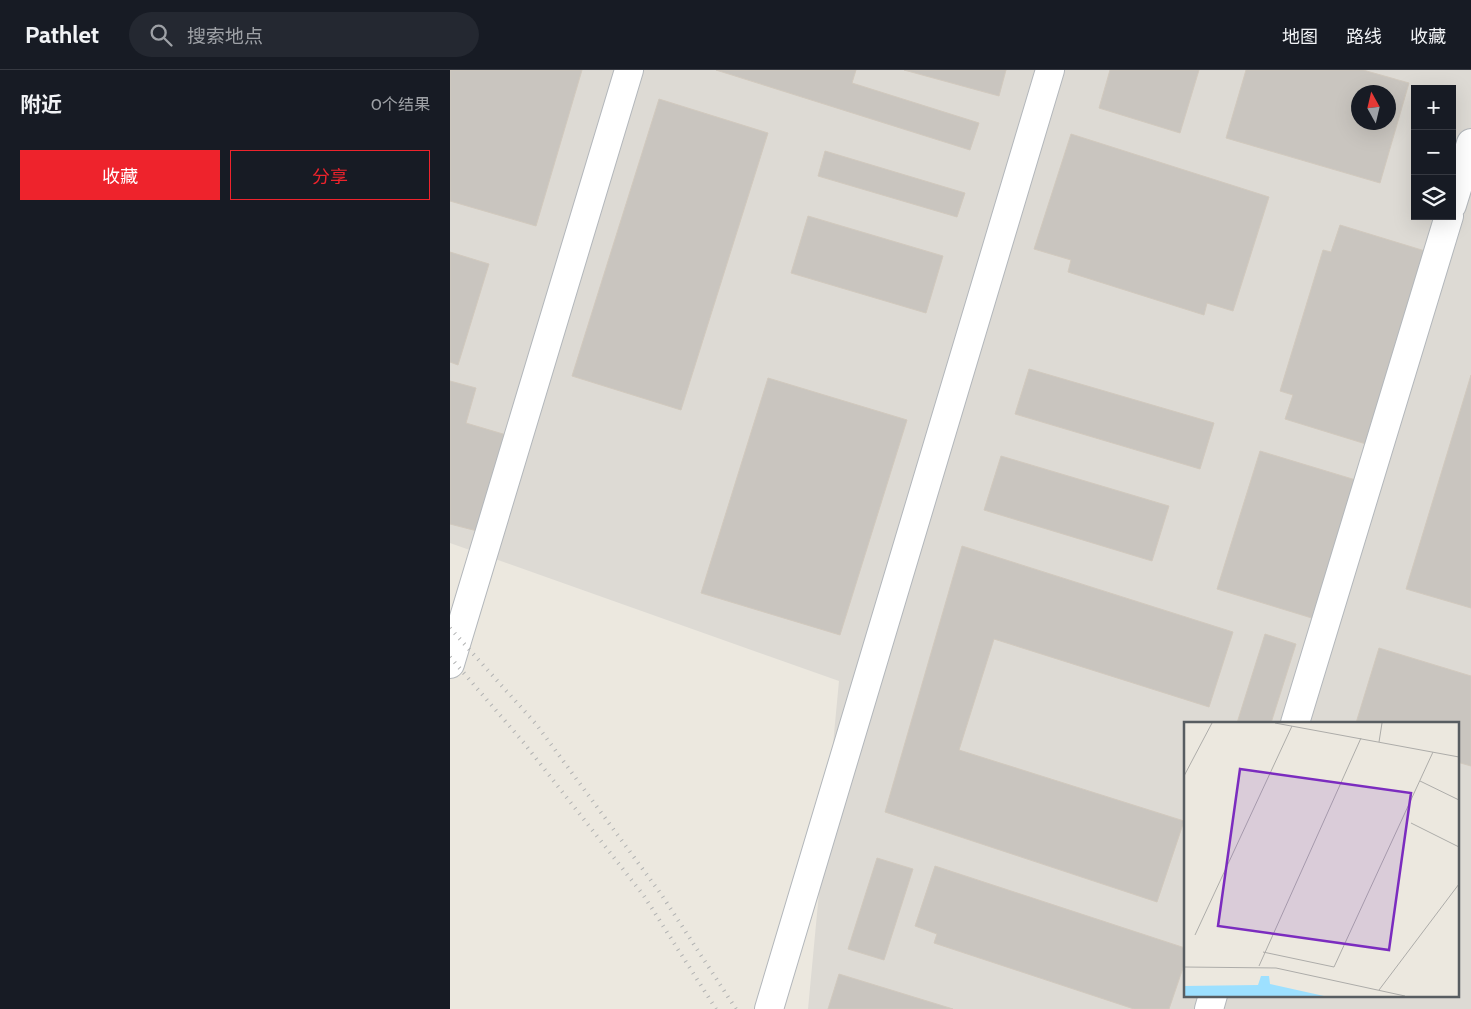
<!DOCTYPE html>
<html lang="zh">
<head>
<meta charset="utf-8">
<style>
	:root { --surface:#171b24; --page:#242831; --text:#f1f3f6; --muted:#9ea1a6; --line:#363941; --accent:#ee232c }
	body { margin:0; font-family:Cabin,"Noto Sans SC",sans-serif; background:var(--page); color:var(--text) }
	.controls { position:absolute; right:15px; top:15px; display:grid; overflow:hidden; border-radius:0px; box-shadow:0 5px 20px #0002 }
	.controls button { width:45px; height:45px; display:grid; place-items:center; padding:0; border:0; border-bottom:1px solid var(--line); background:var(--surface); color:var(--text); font:25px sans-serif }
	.compass { position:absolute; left:901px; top:15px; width:45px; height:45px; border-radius:50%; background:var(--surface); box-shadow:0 5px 20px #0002; rotate:352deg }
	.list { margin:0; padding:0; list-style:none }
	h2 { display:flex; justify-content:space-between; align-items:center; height:65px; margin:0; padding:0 20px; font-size:21px }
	h2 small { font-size:16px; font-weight:400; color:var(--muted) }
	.actions { display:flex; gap:10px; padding:15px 20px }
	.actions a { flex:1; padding:11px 0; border:1px solid var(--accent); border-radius:0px; text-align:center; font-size:18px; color:var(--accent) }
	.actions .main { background:var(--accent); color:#fff }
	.icon { flex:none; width:28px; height:28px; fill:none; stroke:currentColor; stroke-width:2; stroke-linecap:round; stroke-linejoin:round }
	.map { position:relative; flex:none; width:1021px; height:939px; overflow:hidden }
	header { display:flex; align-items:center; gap:30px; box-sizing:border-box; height:70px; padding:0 25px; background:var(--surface); border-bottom:1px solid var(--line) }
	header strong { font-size:24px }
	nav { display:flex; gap:28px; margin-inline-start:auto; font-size:18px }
	.search { width:350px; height:45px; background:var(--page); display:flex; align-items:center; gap:12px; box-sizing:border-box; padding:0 18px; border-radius:28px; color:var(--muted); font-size:19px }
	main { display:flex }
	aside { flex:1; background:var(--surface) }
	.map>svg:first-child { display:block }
	.industrial { fill:#dddad4; fill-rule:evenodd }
	.building { fill:#c9c5bf; stroke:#d1c9be; fill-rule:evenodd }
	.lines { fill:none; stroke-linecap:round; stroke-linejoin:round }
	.minor-casing { stroke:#b3b7bb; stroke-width:30 }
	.minor { stroke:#fff; stroke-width:28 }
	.rail { stroke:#b1b2b2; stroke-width:4; stroke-dasharray:1 6; stroke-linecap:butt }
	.inset-road { fill:none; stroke:#adaca9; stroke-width:1 }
	.view { fill:#7b2cbf; fill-opacity:0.15; stroke:#7b2cbf; stroke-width:2.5 }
	.inset-edge { fill:none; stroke:#585d61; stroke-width:2.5 }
</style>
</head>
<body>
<header>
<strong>Pathlet</strong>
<div class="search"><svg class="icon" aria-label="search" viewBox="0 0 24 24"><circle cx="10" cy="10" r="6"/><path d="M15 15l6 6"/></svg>搜索地点</div>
<nav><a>地图</a><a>路线</a><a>收藏</a></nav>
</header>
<main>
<aside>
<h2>附近<small>0个结果</small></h2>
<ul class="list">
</ul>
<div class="actions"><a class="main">收藏</a><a>分享</a></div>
</aside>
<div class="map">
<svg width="1021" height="939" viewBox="0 0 1021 939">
	<rect width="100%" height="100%" fill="#ece8df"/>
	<path class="industrial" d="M0,0H1021V939H358L389,611L0,473ZM965,19H1002V146H965ZM908,22H938V52H908ZM735,653H1007V925H735Z"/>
	<path class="building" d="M0,0H132L86,156L0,131Z
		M266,0H406L402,13L529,53L520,80Z
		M454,0H556L549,26Z
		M660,0H749L730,63L649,38Z
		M796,0H913L959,13L930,113L776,68ZM908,22H938V52H908Z
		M209,29L318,63L231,340L122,306Z
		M621,64L819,127L783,241L757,233L754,245L618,202L621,190L584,179Z
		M375,81L515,123L507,147L368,106Z
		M358,146L493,186L476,243L341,203Z
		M890,155L975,181L916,374L835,349L843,325L830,321L873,180L881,182Z
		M0,182L39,194L8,295L0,292Z
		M579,299L764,353L750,399L565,344Z
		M1021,305V538L956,519Z
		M318,308L457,350L390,565L251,523Z
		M0,311L26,318L16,353L63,367L35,463L0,454Z
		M810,381L909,411L865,549L767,519Z
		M551,386L719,436L702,491L534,440Z
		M512,476L783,562L759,637L544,569L509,680L734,751L707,832L435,742Z
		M815,564L846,574L821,653H787Z
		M929,578L1021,606V696L1007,692V653H906Z
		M427,788L463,799L434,890L398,879Z
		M485,796L735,878V892L719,939H684L484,873L487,864L465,856Z
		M389,904L503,939H378Z"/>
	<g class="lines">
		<g class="minor-casing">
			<path id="minor" d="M1002,135L1021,73
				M0,594L179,0
				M845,653L999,146
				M319,939L600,0
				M759,939L763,925"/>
		</g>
		<use href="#minor" class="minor"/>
		<path class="rail" d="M0,558L86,654L211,824L286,939
			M0,587L74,673L194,826L266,939"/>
	</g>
	<g transform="translate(734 652)">
		<rect width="275" height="275" fill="#ece8df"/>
		<path d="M77,254H85L86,262L140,274H0V264L74,263Z" fill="#9de0ff"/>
		<path class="inset-road" d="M91,1L275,35M195,20L198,1M0,54L28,1M236,59L275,78M227,101L275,125M11,213L108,4M79,230L150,245L249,30M75,244L177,16M0,245L92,246L221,274M195,268L275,162"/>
		<path class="view" d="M56,47L227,71L205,228L34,204Z"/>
		<rect width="275" height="275" class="inset-edge"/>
	</g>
</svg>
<div class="controls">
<button>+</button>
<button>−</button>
<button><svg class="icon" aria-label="layers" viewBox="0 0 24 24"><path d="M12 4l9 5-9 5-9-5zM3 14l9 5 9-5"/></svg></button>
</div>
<svg class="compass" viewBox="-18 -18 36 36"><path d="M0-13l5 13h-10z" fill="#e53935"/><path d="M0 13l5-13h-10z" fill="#9ea1a6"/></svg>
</div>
</main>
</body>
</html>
